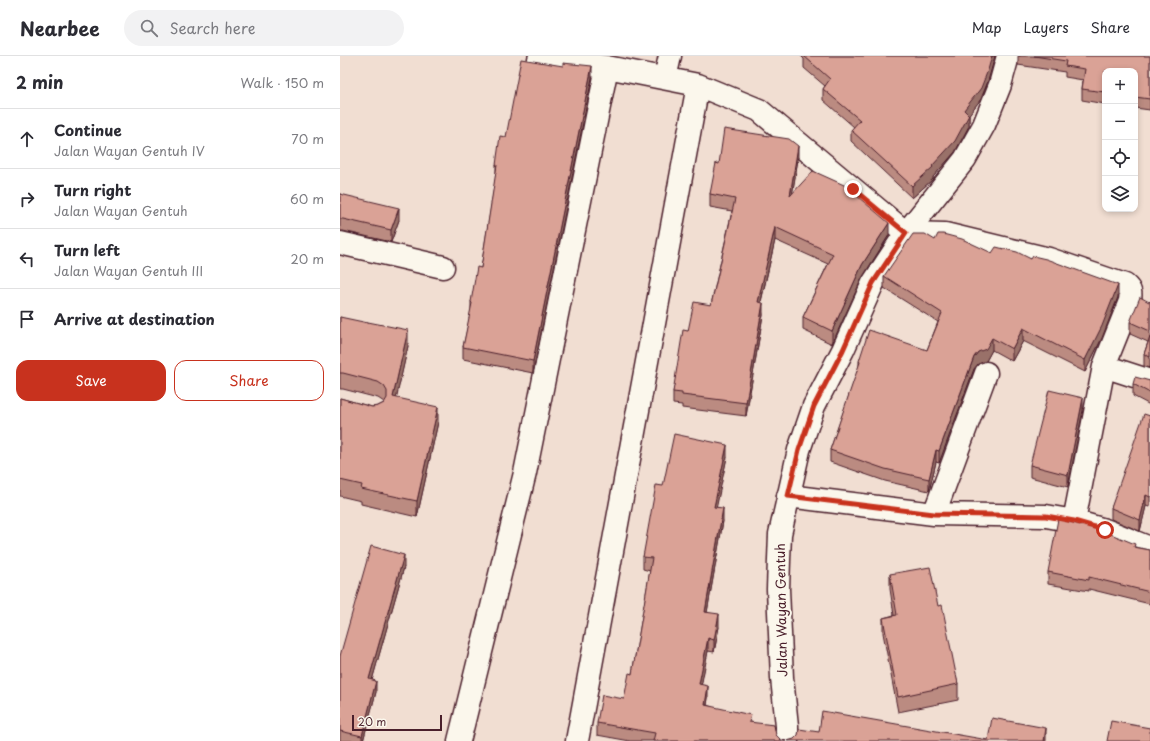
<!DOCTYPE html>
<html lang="en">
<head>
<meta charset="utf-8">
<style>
	:root { --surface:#fff; --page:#f2f2f3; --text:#2b2b33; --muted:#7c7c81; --line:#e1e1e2; --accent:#c8321e }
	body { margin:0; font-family:"Playpen Sans",sans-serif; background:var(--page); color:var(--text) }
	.controls { position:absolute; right:12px; top:12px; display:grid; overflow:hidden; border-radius:8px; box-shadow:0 2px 6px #0003 }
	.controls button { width:36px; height:36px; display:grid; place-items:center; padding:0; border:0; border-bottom:1px solid var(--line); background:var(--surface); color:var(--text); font:20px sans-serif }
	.scale { position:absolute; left:12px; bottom:10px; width:90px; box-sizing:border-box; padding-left:4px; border:2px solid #4a1f2b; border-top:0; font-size:11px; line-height:14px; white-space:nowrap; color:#4a1f2b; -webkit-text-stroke:3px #fbf7ec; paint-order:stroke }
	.stop { position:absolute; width:12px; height:12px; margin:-9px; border:3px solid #c8321e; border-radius:50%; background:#fff }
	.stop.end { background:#c8321e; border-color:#fff; box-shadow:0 1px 4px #0008 }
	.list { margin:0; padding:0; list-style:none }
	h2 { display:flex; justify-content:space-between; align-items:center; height:52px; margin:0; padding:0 16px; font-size:17px }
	h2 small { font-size:13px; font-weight:400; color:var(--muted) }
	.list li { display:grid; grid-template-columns:26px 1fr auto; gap:12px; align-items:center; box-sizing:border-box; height:60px; padding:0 16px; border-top:1px solid var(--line) }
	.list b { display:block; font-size:15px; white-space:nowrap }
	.list p { margin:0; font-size:13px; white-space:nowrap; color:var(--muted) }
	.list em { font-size:13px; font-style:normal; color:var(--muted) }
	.actions { display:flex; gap:8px; padding:12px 16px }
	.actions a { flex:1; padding:9px 0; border:1px solid var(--accent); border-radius:12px; text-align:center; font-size:14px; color:var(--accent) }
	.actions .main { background:var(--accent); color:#fff }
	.icon { flex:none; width:22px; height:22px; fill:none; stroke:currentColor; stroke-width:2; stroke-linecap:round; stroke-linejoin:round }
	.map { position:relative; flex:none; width:810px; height:685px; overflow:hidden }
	header { display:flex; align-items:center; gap:24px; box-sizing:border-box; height:56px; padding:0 20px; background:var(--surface); border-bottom:1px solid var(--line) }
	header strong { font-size:19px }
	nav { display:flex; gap:22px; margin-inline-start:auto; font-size:14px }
	.search { width:280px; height:36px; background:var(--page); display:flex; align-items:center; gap:10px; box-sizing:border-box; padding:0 14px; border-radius:22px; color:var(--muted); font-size:15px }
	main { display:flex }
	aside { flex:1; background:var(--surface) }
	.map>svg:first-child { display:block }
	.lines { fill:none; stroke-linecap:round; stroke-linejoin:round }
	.street-casing { stroke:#4a1f2b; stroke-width:25 }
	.secondary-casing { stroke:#4a1f2b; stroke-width:25 }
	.street { stroke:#fbf7ec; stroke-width:22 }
	.secondary { stroke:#fbf7ec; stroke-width:22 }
	.wall { fill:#bb8b81; stroke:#4a1f2b }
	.shaded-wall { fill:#997169; stroke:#4a1f2b }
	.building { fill:#daa296; stroke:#4a1f2b }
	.route { stroke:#c8321e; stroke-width:5 }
	.labels { text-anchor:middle; stroke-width:4; stroke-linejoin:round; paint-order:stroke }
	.street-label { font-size:13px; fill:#4a1f2b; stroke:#fbf7ec }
</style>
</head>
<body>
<header>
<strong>Nearbee</strong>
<div class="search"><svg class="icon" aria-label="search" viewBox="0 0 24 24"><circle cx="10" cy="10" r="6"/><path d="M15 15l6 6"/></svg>Search here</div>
<nav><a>Map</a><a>Layers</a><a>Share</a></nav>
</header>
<main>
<aside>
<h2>2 min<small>Walk · 150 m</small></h2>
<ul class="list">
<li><svg class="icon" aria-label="ahead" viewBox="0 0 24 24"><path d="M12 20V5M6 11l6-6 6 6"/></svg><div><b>Continue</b><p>Jalan Wayan Gentuh IV</p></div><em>70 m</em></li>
<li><svg class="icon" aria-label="right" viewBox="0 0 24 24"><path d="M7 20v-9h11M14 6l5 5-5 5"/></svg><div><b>Turn right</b><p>Jalan Wayan Gentuh</p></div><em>60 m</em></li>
<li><svg class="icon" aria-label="left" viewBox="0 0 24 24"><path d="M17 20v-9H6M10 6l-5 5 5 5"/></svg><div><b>Turn left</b><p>Jalan Wayan Gentuh III</p></div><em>20 m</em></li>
<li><svg class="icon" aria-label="arrive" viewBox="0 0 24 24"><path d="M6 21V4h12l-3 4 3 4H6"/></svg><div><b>Arrive at destination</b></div></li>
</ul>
<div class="actions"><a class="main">Save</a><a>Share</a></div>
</aside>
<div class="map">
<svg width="810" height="685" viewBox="0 0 810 685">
	<rect width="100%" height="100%" fill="#f1ded2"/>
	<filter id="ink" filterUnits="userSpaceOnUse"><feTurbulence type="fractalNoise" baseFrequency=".025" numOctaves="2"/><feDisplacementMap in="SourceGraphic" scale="8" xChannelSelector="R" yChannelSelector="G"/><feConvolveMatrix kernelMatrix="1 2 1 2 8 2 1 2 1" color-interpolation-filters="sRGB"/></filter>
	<g filter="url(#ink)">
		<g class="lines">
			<g class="street-casing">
				<path id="street" d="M199,3L267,11L358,29L419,54L566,177L605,178L709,203L785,229C791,234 791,237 790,245L764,310L734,465
					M325,22L330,0
					M0,187L103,211
					M764,310L810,325
					M448,440L594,458L706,460L734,465L765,474L810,492
					M594,458L646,317
					M119,685L185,417L267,11
					M237,685L358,29"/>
			</g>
			<g class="secondary-casing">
				<path id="secondary" d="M447,685V670L442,622L438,533L439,504L440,478L459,394L474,350L503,294L533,227L566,177L625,103L644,69L660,29L668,0"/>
			</g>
			<use href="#street" class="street"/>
			<use href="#secondary" class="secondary"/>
		</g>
		<path class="wall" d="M461,0H655L648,25L641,43L629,58V70L615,96L593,121V123L572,142L511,85V74L514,71L483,44V33L485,30L464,12V3Z
			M678,0H810V54L795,52V15H765V48L742,44V33L743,24L725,21V16L678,9Z
			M252,22L193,317L123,303V291L131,255V246L141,212L156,119V109L166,81Z
			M458,103L452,138L549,179L522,222L492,288L463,274V261L488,208L435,184L421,246L423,259L406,360L342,352V349L333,348V336L348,275L371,249L392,155L370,151V138L379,108Z
			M0,138L59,164L51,186L3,175H0Z
			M595,184L652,197L691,203L778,241L762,282L745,316L683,285L672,305L652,294L646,305L638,308L634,313L599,407L596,406L589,435L545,425L490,406V394L519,311V305L587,294L598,266L544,232V220Z
			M810,245V312L804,310V298L808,286L790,278V266L809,246Z
			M0,261L68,290L56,342L98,366L77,461L21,448V445L0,440V342L32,351L38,350L44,347V346L38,342L3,333H0Z
			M810,325V349L793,340V328Z
			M743,354L728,431L690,421V409Z
			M810,360V451L806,450L800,475L771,463V452Z
			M387,401L376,451L383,465L367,556L379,571L374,596L368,595L361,629L368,642L367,649L411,666L436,679L441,684L446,685H290L257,679V667L284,643L292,618L310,515L303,513V501L323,430Z
			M795,491L810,494V548L749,533V535L708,528V516Z
			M64,511L32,624L36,636L23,685H0V600Z
			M550,518L598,550L618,628V644L558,656L543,577V562L554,559L550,533Z"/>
		<path class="shaded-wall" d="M652,0H655L648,25L641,43L624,65V54Z
			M252,10V22L193,317V305Z
			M629,59V70L615,96L593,121V123L572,142V130L592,110Z
			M458,90V103L450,153V140Z
			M59,152V164L51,186V174Z
			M549,167V179L522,222L492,288V275L522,209Z
			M435,171V184L418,258V246Z
			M778,229V241L762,282L745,316V304Z
			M423,247V259L406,360V347Z
			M683,272V285L672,305V293Z
			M68,274V290L53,357V341Z
			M652,282V294L646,305L638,308L634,313L599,407V395L634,301L638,296Z
			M743,342V354L728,431V419Z
			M98,351V366L77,461V445Z
			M387,389V401L374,463V451Z
			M596,394V406L589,435V423Z
			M806,439V450L800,475V464Z
			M383,452V465L365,568V556Z
			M64,499V511L29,635V623Z
			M379,558V571L374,596V584Z
			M368,582V595L359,641V628Z
			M36,625V636L23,685H22V680Z
			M368,630V642L365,662V649Z
			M706,672V685H704Z"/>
		<path class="building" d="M464,0H652L648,14L641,32L624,54L629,59L615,85L592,110L593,111L572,130L511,74L520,64L483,33L490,23Z
			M694,0H810V43L795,41V15H765V36L742,33L745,13L725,10L726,5Z
			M181,3L223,10V7L252,10L193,305L123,291L132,247L131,246L137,211L141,212L157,109H156L160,80L166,81Z
			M384,73L449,83L458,90L450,140L473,115L504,129L549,167L522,209L492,275L463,261L493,198L435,171L418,246L423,247L406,347L342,339V337L333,336L343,274L348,275L354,246L371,249L395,143L370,138L376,107L379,108Z
			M0,138L59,152L51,174L3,163H0Z
			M573,178H585L595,184L598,178H603L622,183L652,197L656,191L677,196L691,203L693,200L706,203L778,229L762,270L745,304L683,272L672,293L652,282L646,293L638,296L634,301L599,395L596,394L589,423L545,413L490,394L520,306L519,305L529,274L587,294L602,257L544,220Z
			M800,241L809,246L810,245V275L790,266Z
			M0,261L28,267V266L68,274L53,341L98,351L77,445L21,433L22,429L0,424V342L32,351L38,350L44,347L47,342V335L44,330L38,326L3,317H0Z
			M810,281V301L804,298Z
			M795,321L810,325V337L793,328Z
			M709,334L743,342L728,419L690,409Z
			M804,358L810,360V441L806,439L800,464L771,452Z
			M334,378L387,389L374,451L383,452L365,556L379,558L374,584L368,582L359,628L368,630L365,649L411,659L409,666L434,669L436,679L441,684L446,685H313L315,677L257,667L262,639L284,643L289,617L292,618L312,502L303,501L316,429L323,430Z
			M718,463L761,474L795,488L794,491L810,494V536L749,521V524L708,516Z
			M31,490L64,499L29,623L36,625L22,680L0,675V600Z
			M590,511L598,550L602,549L618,628L558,641L543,562L557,559L550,518Z
			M482,655L648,684L652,662L706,672L704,685H447L454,683L458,679L459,673L479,676Z
			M771,665L810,672V685H767Z"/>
	</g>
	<g class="lines" filter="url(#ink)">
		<path class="route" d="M513,133L566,177L533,227L503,294L474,350L459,394L448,440L594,458L706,460L734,465L765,474"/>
	</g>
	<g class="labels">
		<g class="street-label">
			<text transform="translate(441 554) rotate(-91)" y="5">Jalan Wayan Gentuh</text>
		</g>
	</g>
</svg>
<div class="controls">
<button>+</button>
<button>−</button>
<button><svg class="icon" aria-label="locate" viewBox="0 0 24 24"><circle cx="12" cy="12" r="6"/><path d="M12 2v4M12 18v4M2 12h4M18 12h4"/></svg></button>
<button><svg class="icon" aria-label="layers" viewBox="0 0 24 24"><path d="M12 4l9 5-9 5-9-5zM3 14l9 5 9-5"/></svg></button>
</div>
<div class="scale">20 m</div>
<div class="stop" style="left:765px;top:474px"></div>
<div class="stop end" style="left:513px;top:133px"></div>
</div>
</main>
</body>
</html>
